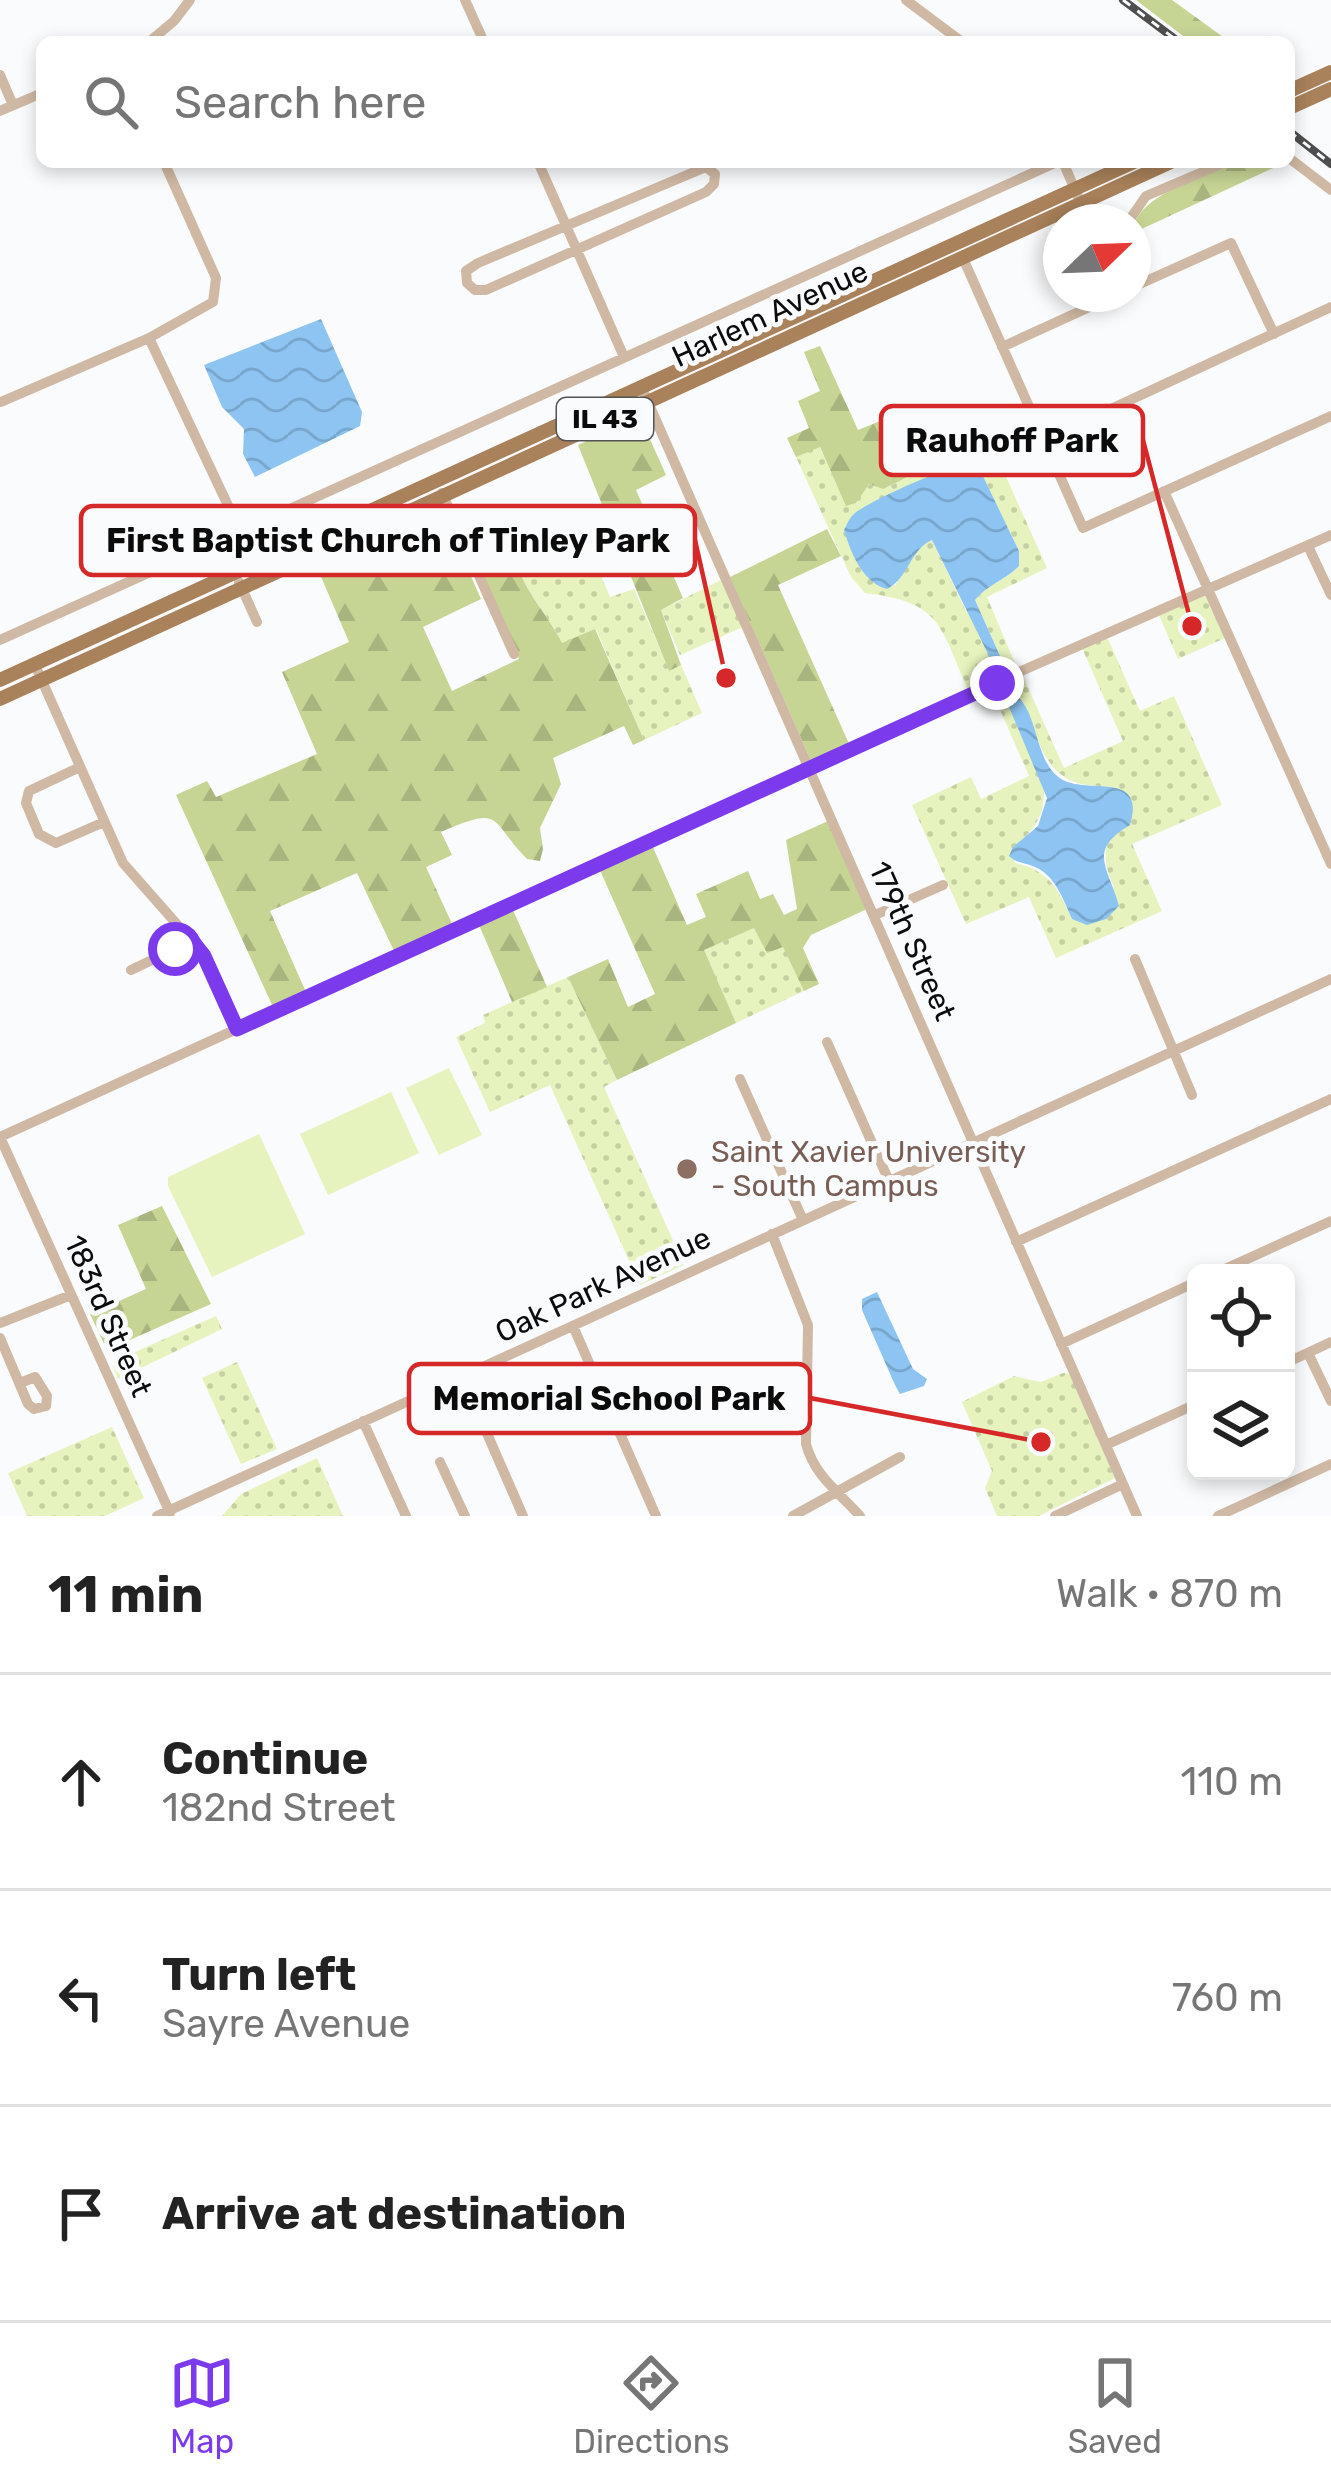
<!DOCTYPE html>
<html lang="en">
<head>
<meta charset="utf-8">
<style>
	:root { --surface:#fff; --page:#f2f2f2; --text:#222; --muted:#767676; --line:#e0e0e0; --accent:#7c3aed }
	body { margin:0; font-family:Rubik,sans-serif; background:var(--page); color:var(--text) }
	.controls { position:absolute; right:36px; bottom:36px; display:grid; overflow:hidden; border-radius:18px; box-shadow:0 6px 18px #0003 }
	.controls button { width:108px; height:108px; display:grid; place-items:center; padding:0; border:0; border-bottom:3px solid var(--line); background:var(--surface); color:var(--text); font:60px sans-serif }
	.compass { position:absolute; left:1043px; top:204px; width:108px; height:108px; border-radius:50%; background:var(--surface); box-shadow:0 6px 18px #0003; rotate:67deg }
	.stop { position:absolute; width:36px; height:36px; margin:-27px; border:9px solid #7c3aed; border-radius:50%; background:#fff }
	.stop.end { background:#7c3aed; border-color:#fff; box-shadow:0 3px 12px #0008 }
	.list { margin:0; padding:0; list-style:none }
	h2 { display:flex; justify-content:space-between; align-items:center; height:156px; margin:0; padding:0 48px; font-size:51px }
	h2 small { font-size:39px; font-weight:400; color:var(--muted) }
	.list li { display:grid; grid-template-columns:78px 1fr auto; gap:36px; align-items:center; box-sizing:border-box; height:216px; padding:0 48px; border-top:3px solid var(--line) }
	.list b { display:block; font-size:45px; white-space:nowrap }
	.list p { margin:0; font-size:39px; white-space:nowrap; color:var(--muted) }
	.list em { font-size:39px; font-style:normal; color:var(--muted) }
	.icon { flex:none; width:66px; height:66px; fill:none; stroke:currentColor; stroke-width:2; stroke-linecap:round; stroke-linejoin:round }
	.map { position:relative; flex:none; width:1331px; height:1516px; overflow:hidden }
	.search { position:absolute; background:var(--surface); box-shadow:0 6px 18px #0003; left:36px; right:36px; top:36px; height:132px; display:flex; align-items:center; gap:30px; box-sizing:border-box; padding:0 42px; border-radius:18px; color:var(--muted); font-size:45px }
	.sheet { height:804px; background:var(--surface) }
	nav { display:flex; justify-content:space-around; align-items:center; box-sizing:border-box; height:168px; border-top:3px solid var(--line); background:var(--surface); font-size:33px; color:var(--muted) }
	nav a { display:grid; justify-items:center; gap:6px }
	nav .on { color:var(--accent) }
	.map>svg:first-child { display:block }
	.grass { fill:url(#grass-dots); fill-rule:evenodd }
	.forest { fill:url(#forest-firs) }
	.pitch { fill:#e6f3be }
	.water { fill:url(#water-waves) }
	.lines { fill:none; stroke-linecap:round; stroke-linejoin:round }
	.minor { stroke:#d0b9a4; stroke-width:10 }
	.major { stroke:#a9815a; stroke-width:14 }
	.rail-casing { stroke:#4e4e4f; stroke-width:8 }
	.rail { stroke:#fafbfc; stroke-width:3; stroke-dasharray:9; stroke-linecap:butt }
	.route { stroke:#7c3aed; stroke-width:15 }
	.education-dot { fill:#8d6e63; stroke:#fafbfc; stroke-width:4.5 }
	.labels { text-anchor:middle; stroke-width:10; stroke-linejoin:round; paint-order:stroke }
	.shield { fill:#fafbfc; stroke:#535354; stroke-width:3 }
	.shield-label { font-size:27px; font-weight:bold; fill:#0b0b0c }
	.street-label { font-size:30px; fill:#0b0b0c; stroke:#fafbfc }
	.education-label { font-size:30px; fill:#785e54; stroke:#fafbfc; text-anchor:start }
	.leader { fill:none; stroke:#d62828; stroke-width:4.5 }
	.callout-dot { fill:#d62828; stroke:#fafbfc; stroke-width:4.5 }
	.callout { fill:#fafbfc; stroke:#d62828; stroke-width:4.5 }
	.callout-label { font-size:33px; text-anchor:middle; font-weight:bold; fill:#0b0b0c }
</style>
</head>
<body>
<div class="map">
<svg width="1331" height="1516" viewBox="0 0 1331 1516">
	<defs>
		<pattern id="grass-dots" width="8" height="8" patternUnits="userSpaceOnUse" patternTransform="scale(3)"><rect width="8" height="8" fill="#e6f3be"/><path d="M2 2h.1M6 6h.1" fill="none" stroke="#c4cfa2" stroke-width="1.8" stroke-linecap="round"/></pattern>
		<pattern id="forest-firs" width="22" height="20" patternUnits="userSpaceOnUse" patternTransform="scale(3)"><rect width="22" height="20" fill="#c6d494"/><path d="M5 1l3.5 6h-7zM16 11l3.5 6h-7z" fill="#a9b57e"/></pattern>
		<pattern id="water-waves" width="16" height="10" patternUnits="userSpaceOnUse" patternTransform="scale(3)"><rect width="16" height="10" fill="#8dc4f1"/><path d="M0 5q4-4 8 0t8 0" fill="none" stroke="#78a7cd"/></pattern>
	</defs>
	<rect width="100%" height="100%" fill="#fafbfc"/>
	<path class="grass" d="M989,439L1047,568L987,597L1017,668L968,690C940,626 942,602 865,593L851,577L796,457L819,446L846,505L870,484L883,489ZM949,468L981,472L1019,551V566C1005,580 987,585 975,600L1000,656L966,611L932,540L919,547L895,586L844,530L853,515Z
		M587,544L610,597L634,589L669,670L681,665L702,713L644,740L596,629L562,644C550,617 531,599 520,573Z
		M721,580L743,627L680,655L661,610Z
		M1205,595L1225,638L1178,659L1159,615Z
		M1107,637L1140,711L1174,696L1222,805L1132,844L1162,911L1056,958L1029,897L966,924L912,805L971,777L981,799L1029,776L991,689L1022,674L1064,768L1123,741L1082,648ZM1022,699C1037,734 1044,780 1087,785C1105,786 1117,787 1131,799C1112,836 1095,846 1114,887L1072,919C1058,889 1049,870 1015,863L1013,847C1069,809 1035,753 1022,699Z
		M754,928L783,946L804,991L736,1023L703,950Z
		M568,977L617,1080L604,1087L684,1265L640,1285L550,1085L490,1112L456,1037L485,1023L483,1015Z
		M216,1316L222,1329L118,1379L113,1366L117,1360Z
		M237,1362L277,1449L241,1464L202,1378Z
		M1063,1373L1070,1374L1115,1478L1039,1516H997L985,1488L992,1471L962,1402L1014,1376L1041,1382Z
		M112,1427L144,1498L105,1516H27L8,1473Z
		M317,1458L343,1516H222L241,1494Z"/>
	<path class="forest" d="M1136,0H1172L1230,42H1191Z
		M1239,162L1284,163L1133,233C1133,195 1209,175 1239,162Z
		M820,346L858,430L895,415L920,471L883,489L869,484L856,503L846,506L820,447L796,457L787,438L809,428L798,401L820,391L804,352Z
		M640,417L666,475L636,490L683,598L661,610L681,665L669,671L578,445Z
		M438,501L481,599L423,627L452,691L519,659L482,576L515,561L505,537L516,531L533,506L557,557L520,573C531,599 549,617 562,643L595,629L644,740L633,745L624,726L553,758L561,784L540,828L543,849L540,861L527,859C488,819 504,805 441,832L452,855L426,867L453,926L395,953L357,873L270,911L306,992L273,1007L176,795L207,781L216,797L317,754L282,672L349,642L313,558Z
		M827,529L841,556L778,585L850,746L811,761L730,577Z
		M828,821L867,909L811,935L803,948L819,984L804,991L783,947L767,953L754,928L704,950L736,1023L617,1080L568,977L608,959L628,1007L655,994L599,868L652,845L687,925L706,917L696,894L748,871L760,899L773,894L784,915L797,909L786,840Z
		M513,910L547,987L512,1002L479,925Z
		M162,1206L211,1304L107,1350L90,1314L146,1289L118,1225Z"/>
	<path class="pitch" d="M449,1068L482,1135L439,1155L406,1088Z
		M391,1092L419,1153L328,1195L300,1134Z
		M259,1134L305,1234L212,1277L168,1186V1177Z"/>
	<path class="water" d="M321,319L362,412L360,426L255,477L243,454L244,429L222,407L204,365Z
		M965,465L981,472L1019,551V566C1005,580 987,585 975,600L1000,656L998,666L991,660L932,540C910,549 909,578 887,589C862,582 851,553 844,530C847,524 850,517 855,513C873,499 944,468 965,465Z
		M1011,692C1041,707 1032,766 1065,781C1092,793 1146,772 1130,825C1086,851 1109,868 1119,906L1106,919L1087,925L1072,919C1064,901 1055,876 1037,868C1026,862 1019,865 1009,856L1013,847L1038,826L1047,798L1007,702Z
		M877,1292L913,1369L927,1379L924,1386L900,1394L895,1385L862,1310V1299Z"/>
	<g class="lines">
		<path class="minor" d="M465,0L484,42
			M906,0L962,42
			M149,42L174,21L190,0
			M0,75L13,105
			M0,111L42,93
			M1289,158L1331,190
			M538,162L624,357
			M1063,162L1089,222
			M706,167L715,174L714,184L706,192L486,290H475L467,283L466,271L478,263Z
			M1128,222L1146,196L1226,162
			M962,256L1083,528L1331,416
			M1133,287L1231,243L1274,334
			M149,338L241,533
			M1002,347L1118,294
			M641,386L1137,1516
			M1,402L149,338L213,302L216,278L164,162
			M1044,440L1331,307
			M1164,491L1331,864
			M442,493L514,654
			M1308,546L1331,595
			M239,582L257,622
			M0,640L1057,162
			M35,665L123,863L204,955L237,1029
			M80,767L29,791L26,803L39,834L56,843L104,822
			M875,915L943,885
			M1135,959L1192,1095
			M131,970L175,949L189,937
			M827,1042L889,1181
			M740,1079L803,1220
			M0,1137L1019,672L1331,535
			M0,1137L170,1513
			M772,1234L808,1325L806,1444C815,1477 839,1492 860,1516
			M1016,1242L1331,1099
			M1216,1273L1331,1221
			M0,1323L71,1295
			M573,1326L656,1516
			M0,1338L28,1404L34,1409L46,1406L47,1396L35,1377L20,1383
			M1061,1344L1196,1282
			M1308,1353L1331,1401
			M1286,1363L1331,1342
			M462,1376L523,1516
			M611,1414L708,1371L714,1370L723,1376V1387L717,1392L620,1434
			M363,1421L406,1516
			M1106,1445L1196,1404
			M440,1462L465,1516
			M157,1516L1331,979
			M793,1516L900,1457
			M1055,1516L1123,1484
			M1218,1516L1331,1464"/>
		<path class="major" d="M1289,91L1331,72
			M1289,108L1331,89
			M0,680L1134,162
			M0,699L1171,162"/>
		<g class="rail-casing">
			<path id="rail" d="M1123,0L1179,42
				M1289,131L1331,164"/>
		</g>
		<use href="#rail" class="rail"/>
	</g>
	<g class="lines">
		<path class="route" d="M175,949L189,937L204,956L237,1029L997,683"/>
	</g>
	<circle class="education-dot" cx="687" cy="1169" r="12"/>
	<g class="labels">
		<rect class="shield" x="557" y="398" width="96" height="42" rx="9"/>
		<g class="shield-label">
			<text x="605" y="428">IL 43</text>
		</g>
		<g class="street-label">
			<text transform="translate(770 314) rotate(-25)" y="10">Harlem Avenue</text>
			<text transform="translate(912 941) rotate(66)" y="10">179th Street</text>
			<text transform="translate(603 1285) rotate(-25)" y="10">Oak Park Avenue</text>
			<text transform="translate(108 1316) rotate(66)" y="10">183rd Street</text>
		</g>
		<g class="education-label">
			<text x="711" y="1162">Saint Xavier University<tspan x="711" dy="34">- South Campus</tspan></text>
		</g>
	</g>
	<path class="leader" d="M1192 626L1143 440M726 678L695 540M1041 1442L810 1398"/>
	<g class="callout-dot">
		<circle cx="1192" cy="626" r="12"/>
		<circle cx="726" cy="678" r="12"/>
		<circle cx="1041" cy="1442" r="12"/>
	</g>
	<g class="callout">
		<rect x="881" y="406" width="262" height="69" rx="12"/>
		<rect x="81" y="506" width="614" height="69" rx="12"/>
		<rect x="409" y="1364" width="401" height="69" rx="12"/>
	</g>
	<g class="callout-label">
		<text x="1012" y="452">Rauhoff Park</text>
		<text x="388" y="552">First Baptist Church of Tinley Park</text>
		<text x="609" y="1410">Memorial School Park</text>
	</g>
</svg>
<div class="controls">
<button><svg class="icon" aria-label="locate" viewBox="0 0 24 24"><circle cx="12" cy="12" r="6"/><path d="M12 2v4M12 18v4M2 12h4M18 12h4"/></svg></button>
<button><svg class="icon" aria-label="layers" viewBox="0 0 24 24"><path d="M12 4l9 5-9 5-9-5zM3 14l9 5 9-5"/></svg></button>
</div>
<svg class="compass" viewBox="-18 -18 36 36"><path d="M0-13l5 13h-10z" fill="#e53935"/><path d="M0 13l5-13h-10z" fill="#767676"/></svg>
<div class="stop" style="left:175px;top:949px"></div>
<div class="stop end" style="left:997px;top:683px"></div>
<div class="search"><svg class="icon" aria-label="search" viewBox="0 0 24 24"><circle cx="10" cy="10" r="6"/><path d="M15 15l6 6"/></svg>Search here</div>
</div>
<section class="sheet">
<h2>11 min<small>Walk · 870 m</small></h2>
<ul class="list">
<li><svg class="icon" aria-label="ahead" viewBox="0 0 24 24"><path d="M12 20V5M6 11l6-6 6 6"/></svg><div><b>Continue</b><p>182nd Street</p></div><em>110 m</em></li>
<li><svg class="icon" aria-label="left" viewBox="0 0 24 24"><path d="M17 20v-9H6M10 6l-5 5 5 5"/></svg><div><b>Turn left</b><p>Sayre Avenue</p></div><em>760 m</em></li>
<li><svg class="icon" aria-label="arrive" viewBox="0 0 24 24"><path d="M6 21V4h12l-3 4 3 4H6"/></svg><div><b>Arrive at destination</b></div></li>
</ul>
</section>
<nav>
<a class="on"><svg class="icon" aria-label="map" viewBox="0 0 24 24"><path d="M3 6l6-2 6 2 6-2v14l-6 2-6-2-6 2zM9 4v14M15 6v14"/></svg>Map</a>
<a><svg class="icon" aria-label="directions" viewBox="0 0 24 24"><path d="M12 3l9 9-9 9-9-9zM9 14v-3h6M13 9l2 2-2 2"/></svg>Directions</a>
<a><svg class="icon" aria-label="saved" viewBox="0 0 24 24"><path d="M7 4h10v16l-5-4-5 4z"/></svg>Saved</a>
</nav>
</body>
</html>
